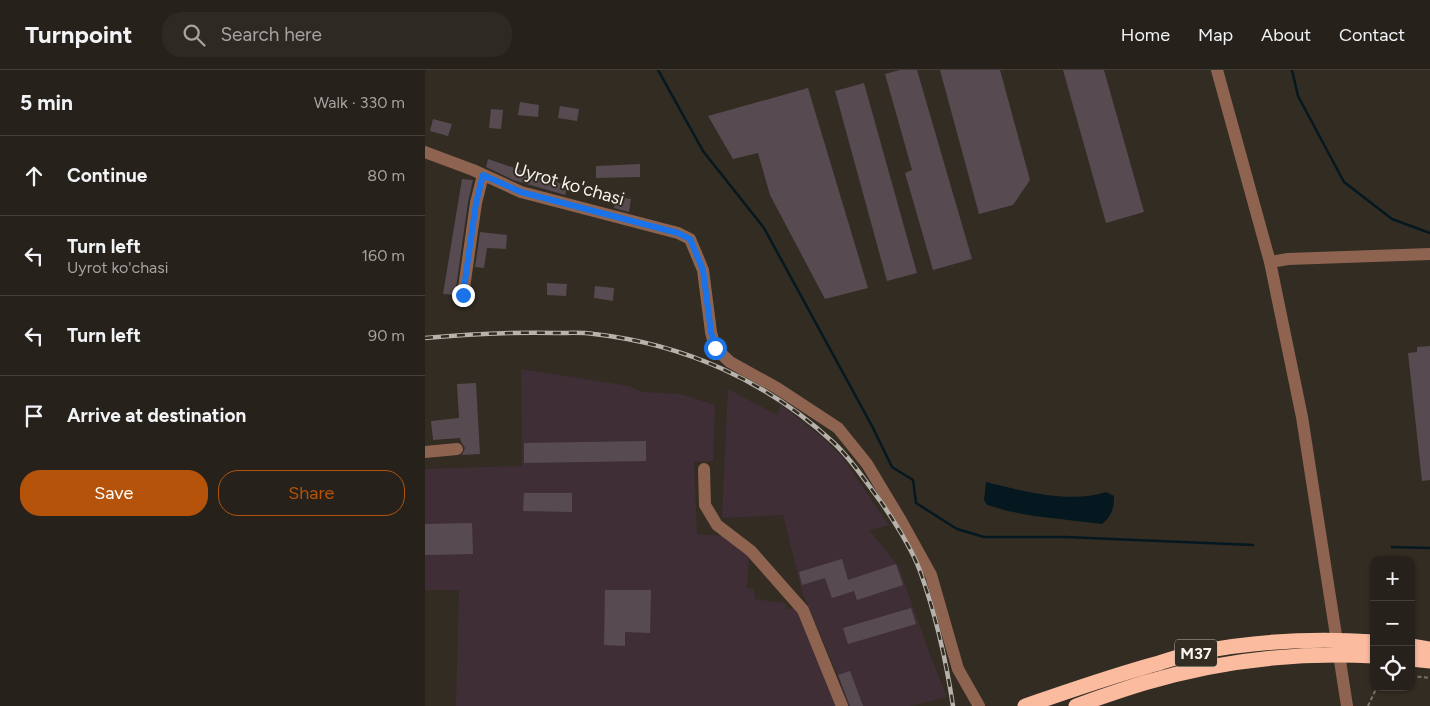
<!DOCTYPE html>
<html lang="en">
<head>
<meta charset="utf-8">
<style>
	:root { --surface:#26211a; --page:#2e2923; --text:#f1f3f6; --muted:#a4a3a2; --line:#423e39; --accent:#b45309 }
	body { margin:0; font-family:Figtree,sans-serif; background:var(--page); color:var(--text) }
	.controls { position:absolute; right:15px; bottom:15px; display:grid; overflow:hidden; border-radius:10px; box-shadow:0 1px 4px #0004 }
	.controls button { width:45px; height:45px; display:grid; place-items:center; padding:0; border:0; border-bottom:1px solid var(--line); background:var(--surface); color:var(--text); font:25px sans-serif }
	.stop { position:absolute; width:15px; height:15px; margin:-11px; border:4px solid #1a73e8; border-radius:50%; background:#fff }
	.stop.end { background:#1a73e8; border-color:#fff; box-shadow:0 1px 5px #0008 }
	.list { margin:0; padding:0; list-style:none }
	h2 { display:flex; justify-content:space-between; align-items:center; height:65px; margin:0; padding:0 20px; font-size:21px }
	h2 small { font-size:16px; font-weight:400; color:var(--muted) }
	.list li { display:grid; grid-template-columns:32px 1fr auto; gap:15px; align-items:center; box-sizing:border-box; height:80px; padding:0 20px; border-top:1px solid var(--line) }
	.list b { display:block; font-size:19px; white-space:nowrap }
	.list p { margin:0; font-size:16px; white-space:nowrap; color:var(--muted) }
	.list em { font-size:16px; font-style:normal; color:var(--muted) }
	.actions { display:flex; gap:10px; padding:15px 20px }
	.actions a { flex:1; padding:11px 0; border:1px solid var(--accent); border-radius:20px; text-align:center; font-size:18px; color:var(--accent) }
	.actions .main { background:var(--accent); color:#fff }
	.icon { flex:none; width:28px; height:28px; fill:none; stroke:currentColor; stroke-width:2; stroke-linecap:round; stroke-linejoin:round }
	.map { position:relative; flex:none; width:1005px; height:636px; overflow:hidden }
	header { display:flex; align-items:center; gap:30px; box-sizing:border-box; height:70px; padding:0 25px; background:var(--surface); border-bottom:1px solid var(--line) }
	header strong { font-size:24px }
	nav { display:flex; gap:28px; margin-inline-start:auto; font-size:18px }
	.search { width:350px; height:45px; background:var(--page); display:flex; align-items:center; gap:12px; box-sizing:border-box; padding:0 18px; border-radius:20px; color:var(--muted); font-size:19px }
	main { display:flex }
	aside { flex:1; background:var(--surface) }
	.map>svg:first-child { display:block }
	.industrial { fill:#402e37 }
	.water { fill:#051820 }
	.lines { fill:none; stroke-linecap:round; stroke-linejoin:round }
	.stream { stroke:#051820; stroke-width:2.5 }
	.building { fill:#574b51 }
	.path { stroke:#78736a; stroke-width:2; stroke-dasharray:4 2.5; stroke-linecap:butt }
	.minor { stroke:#8e6451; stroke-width:12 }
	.highway { stroke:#fabb9f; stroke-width:15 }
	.rail-casing { stroke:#b7b2ab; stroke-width:4.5 }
	.rail { stroke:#322c22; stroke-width:2.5; stroke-dasharray:8; stroke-linecap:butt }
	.route { stroke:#1a73e8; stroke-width:6 }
	.labels { text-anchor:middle; stroke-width:4; stroke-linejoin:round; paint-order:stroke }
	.shield { fill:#322c22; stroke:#bdb8b1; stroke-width:1 }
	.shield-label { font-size:16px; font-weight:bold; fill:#f8f4ee }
	.street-label { font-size:18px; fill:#f8f4ee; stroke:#322c22 }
</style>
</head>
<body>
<header>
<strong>Turnpoint</strong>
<div class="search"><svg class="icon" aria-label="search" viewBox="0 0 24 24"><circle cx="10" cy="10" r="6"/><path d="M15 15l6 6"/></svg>Search here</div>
<nav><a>Home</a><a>Map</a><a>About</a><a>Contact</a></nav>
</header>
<main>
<aside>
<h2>5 min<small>Walk · 330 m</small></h2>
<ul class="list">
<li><svg class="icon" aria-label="ahead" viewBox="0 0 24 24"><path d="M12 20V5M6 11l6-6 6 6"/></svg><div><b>Continue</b></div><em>80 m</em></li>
<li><svg class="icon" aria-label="left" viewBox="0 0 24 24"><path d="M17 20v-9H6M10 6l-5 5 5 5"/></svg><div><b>Turn left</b><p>Uyrot ko'chasi</p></div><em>160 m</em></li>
<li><svg class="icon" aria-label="left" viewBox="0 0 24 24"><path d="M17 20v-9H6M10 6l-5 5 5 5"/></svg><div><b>Turn left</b></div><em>90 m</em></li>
<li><svg class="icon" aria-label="arrive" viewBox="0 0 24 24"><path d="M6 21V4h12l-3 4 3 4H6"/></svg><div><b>Arrive at destination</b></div></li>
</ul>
<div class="actions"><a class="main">Save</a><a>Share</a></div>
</aside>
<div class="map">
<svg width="1005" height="636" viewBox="0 0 1005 636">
	<rect width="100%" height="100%" fill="#322c22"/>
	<path class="industrial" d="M96,299L204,316L218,322L255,324L290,335L288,391L269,392L272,464L301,466L324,485L322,518L329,519L330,529L361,533V539L369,538L382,559L411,636H31L34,520H0V399L97,396Z
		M303,319L352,345L356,335L397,367L417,387L464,455L444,460L474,497L505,585L522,627L485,636H423L413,606L377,522L358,445L297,448Z"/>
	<path class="water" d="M561,412C598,421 645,434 681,422L689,426C689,438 687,446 677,454L609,446L583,441L562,435L559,430Z"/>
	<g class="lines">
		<path class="stream" d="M233,0L278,81L339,158L447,356L467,397L488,410L491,433L532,459L559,467H640L828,475
			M867,0L873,26L919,112L967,149L1005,163
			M967,477L1005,478"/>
	</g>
	<path class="building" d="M475,0H492L547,189L508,200L480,103L487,100L460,4Z
		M515,0H575L605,110L588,135L554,144Z
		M638,0H679L719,142L681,153Z
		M439,13L492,203L462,211L410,21Z
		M383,18L443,218L400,229L345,125L333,83L308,89L283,46Z
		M95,32L114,35L113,47L93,45Z
		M135,36L154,39L152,51L133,48Z
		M66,39L78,40L76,59L64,58Z
		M8,49L27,54L23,66L5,61Z
		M63,89L143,116L140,125L88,110L61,97Z
		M215,94V107L171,108V96Z
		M37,109L48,110L43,132L30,225L18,224Z
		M191,127L206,129L204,142L189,138Z
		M55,162L82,165L81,179L62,178L59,198L50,197Z
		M122,213L142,214L141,226L122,225Z
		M170,216L189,218L188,231L169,228Z
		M1005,276V410L997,411L983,283L992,282V277Z
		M51,313L55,384L37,385L40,378L36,372L35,368L8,370L6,351L34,348L32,314Z
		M221,371V391L99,393V373Z
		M99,423H147V442L98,441Z
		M47,453L48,484L0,485V454Z
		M417,489L423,510L471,494L478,515L432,530L429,521L407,528L400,508L377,515L374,502Z
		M180,520H226L225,563L200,562V576L179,575Z
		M486,538L491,554L423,574L418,558Z
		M425,601L438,636H425L413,605Z"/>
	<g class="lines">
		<path class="path" d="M986,606L1005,608
			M943,636L952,617"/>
		<path class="minor" d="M792,0L845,192L877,347L922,636
			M0,82L48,100L96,122L253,163L265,169L278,200L286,262L290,278L305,292L352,318L413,358L442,394L475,449L506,505L533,599L554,636
			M845,192L863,189L1005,184
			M38,225L51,133L58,105
			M0,382L32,379
			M279,399L280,435L292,455L326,481L378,540L417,636"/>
		<path class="highway" d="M986,576L1005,579
			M986,589L1005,591
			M600,636C644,621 689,605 734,593C747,589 761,584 774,582C831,571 891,568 949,572
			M651,636C673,628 696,620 719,613C793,591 872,582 949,586"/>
		<g class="rail-casing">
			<path id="rail" d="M0,268C44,264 88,262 132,263C144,263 157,262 169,264C259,274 342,311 409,373C427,390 441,412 456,432C469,451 487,479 495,501C511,545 521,590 528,636"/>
		</g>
		<use href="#rail" class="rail"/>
	</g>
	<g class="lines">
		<path class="route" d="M38,225L51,133L58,105L96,122L253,163L265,169L278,200L286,262L290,278"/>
	</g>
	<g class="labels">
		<rect class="shield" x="750" y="569.5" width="42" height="27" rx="4"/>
		<g class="shield-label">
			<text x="771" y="589">M37</text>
		</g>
		<g class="street-label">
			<text transform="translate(144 114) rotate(16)" y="6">Uyrot ko'chasi</text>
		</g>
	</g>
</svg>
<div class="controls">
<button>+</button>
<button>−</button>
<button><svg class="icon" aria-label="locate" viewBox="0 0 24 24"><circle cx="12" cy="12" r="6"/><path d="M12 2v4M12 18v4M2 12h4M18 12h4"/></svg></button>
</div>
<div class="stop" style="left:290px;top:278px"></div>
<div class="stop end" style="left:38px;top:225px"></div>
</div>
</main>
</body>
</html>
